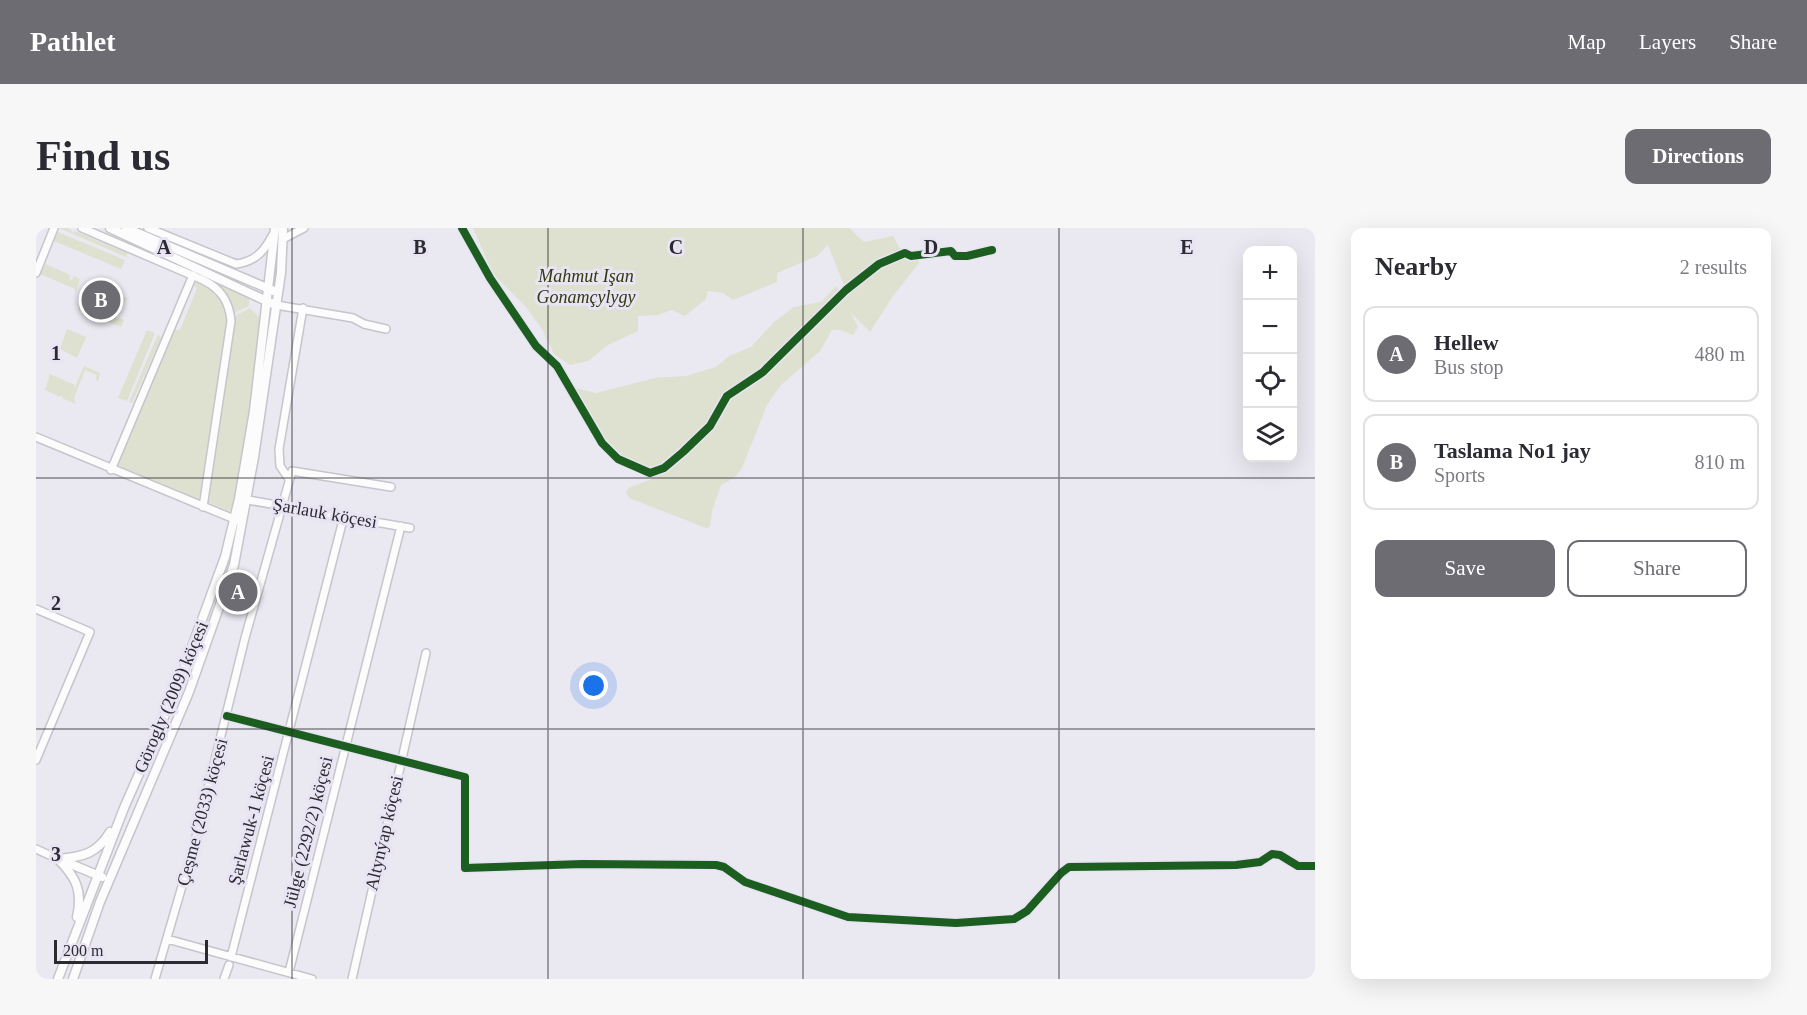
<!DOCTYPE html>
<html lang="en">
<head>
<meta charset="utf-8">
<style>
	:root { --surface:#fff; --page:#f7f7f7; --text:#2b2b33; --muted:#7c7c81; --line:#e1e1e2; --accent:#6e6c73 }
	body { margin:0; font-family:"Times New Roman",serif; background:var(--page); color:var(--text) }
	.controls { position:absolute; right:18px; top:18px; display:grid; overflow:hidden; border-radius:12px; box-shadow:0 6px 24px #0002 }
	.controls button { width:54px; height:54px; display:grid; place-items:center; padding:0; border:0; border-bottom:2px solid var(--line); background:var(--surface); color:var(--text); font:30px sans-serif }
	.scale { position:absolute; left:18px; bottom:15px; width:154px; box-sizing:border-box; padding-left:6px; border:3px solid #2b2a30; border-top:0; font-size:16px; line-height:21px; white-space:nowrap; color:#2b2a30; -webkit-text-stroke:4px #e8e4f4; paint-order:stroke }
	.you { position:absolute; left:558px; top:458px; width:21px; height:21px; margin:-15px; border:4px solid #fff; border-radius:50%; background:#1a73e8; box-shadow:0 0 0 9px #1a73e833 }
	.badge { display:grid; place-items:center; width:39px; height:39px; border-radius:50%; background:var(--accent); color:#fff; font-size:20px; font-weight:700 }
	.pin { position:absolute; translate:-50% -50%; border:3px solid #fff; box-shadow:0 2px 6px #0006 }
	.list { margin:0; padding:0; list-style:none }
	h2 { display:flex; justify-content:space-between; align-items:center; height:78px; margin:0; padding:0 24px; font-size:26px }
	h2 small { font-size:20px; font-weight:400; color:var(--muted) }
	.list li { display:grid; grid-template-columns:39px 1fr auto; gap:18px; align-items:center; box-sizing:border-box; height:96px; margin:0 12px 12px; padding:0 12px; border:2px solid var(--line); border-radius:12px }
	.list b { display:block; font-size:22px; white-space:nowrap }
	.list p { margin:0; font-size:20px; white-space:nowrap; color:var(--muted) }
	.list em { font-size:20px; font-style:normal; color:var(--muted) }
	.actions { display:flex; gap:12px; padding:18px 24px }
	.actions a { flex:1; padding:14px 0; border:2px solid var(--accent); border-radius:12px; text-align:center; font-size:21px; color:var(--accent) }
	.actions .main { background:var(--accent); color:#fff }
	.icon { flex:none; width:33px; height:33px; fill:none; stroke:currentColor; stroke-width:2; stroke-linecap:round; stroke-linejoin:round }
	.map { position:relative; flex:none; width:1279px; height:751px; overflow:hidden; border-radius:12px }
	header { display:flex; align-items:center; gap:36px; box-sizing:border-box; height:84px; padding:0 30px; background:var(--accent); color:#fff }
	header strong { font-size:28px }
	nav { display:flex; gap:33px; margin-inline-start:auto; font-size:21px }
	.intro { display:flex; align-items:center; justify-content:space-between; box-sizing:border-box; height:144px; padding:0 36px }
	h1 { margin:0; font-size:42px }
	.button { padding:15px 27px; border-radius:12px; background:var(--accent); color:#fff; font-size:21px; font-weight:700 }
	main { display:flex; gap:36px; padding:0 36px }
	aside { flex:1; background:var(--surface); border-radius:12px; box-shadow:0 6px 24px #0002 }
	.map>svg:first-child { display:block }
	.green { fill:#dee1d0 }
	.lines { fill:none; stroke-linecap:round; stroke-linejoin:round }
	.minor-casing { stroke:#c6c5cc; stroke-width:10 }
	.major-casing { stroke:#c6c5cc; stroke-width:11 }
	.minor { stroke:#fcfcfd; stroke-width:7 }
	.major { stroke:#fcfcfd; stroke-width:8 }
	.cycleway-casing { stroke:#e8e4f4; stroke-width:11 }
	.cycleway { stroke:#1b5e20; stroke-width:8 }
	.grid { fill:none; stroke:#2b2a30; stroke-width:1.5; stroke-opacity:0.55 }
	.labels { text-anchor:middle; stroke-width:6; stroke-linejoin:round; paint-order:stroke }
	.park-label { font-size:18px; font-style:italic; fill:#32390c; stroke:#e8e4f4 }
	.street-label { font-size:18px; fill:#2b2a30; stroke:#e8e4f4 }
	.grid-label { font-size:20px; text-anchor:middle; font-weight:bold; fill:#2b2a30; stroke:#e8e4f4; stroke-width:6; stroke-linejoin:round; paint-order:stroke }
</style>
</head>
<body>
<header>
<strong>Pathlet</strong>
<nav><a>Map</a><a>Layers</a><a>Share</a></nav>
</header>
<div class="intro"><h1>Find us</h1><a class="button">Directions</a></div>
<main>
<div class="map">
<svg width="1279" height="751" viewBox="0 0 1279 751">
	<rect width="100%" height="100%" fill="#eae8f0"/>
	<path class="green" d="M23,0H32L38,5L39,3L92,25L90,29Z
		M437,0H813L828,14L857,8L863,19L875,28L882,27L883,35L857,68L834,104L815,85L822,99L817,107L805,102H796L784,123L744,158L731,177L706,240L698,250L685,257L676,283L674,299L670,300L593,270L590,264L593,260L616,251V243C567,224 560,202 535,159L560,165L619,150L650,148L680,139L693,128L715,119L738,94L758,79L785,74L800,58L805,66L810,62L792,17L781,28L741,45V54L697,72L687,65L672,63L670,71L649,88L636,82L622,87L602,88V103L572,117L552,133L534,137L518,126L506,101L490,79L457,46Z
		M66,2L213,67V78L198,85C184,44 132,34 96,19L93,15Z
		M22,4L89,32L85,41L18,13Z
		M10,36L18,40L17,45L19,40L34,47L33,51L36,52L38,48L44,51L39,67V61L4,46Z
		M53,54L68,60L67,62L91,70L89,75L84,73L80,89L88,92L85,99L42,82Z
		M160,54C179,60 189,73 191,92L165,266L161,272L84,240L82,235L138,102H144L161,60L158,57Z
		M214,80L225,91L211,212L204,235L202,262L197,278L193,283L172,274L199,88Z
		M31,101L50,109L41,130L24,121Z
		M111,102L119,105L91,173L82,170Z
		M122,106L125,110L96,175L93,174Z
		M48,138L64,145L62,153L60,152L61,147L49,142L38,170L40,176L26,170V167L24,169L9,162L14,146L39,157L34,170Z"/>
	<g class="lines">
		<g class="minor-casing">
			<path id="minor" d="M46,0L167,52C185,61 193,73 195,93L167,279
				M112,0L200,36C218,34 228,24 236,8
				M426,0L454,50L500,118L521,138L566,215L582,231L614,245L628,240L647,224L674,198L691,168L727,144L810,62L843,36L869,25L875,28L915,23L919,28H931L956,22
				M247,11L268,0
				M0,45L18,0
				M240,77L317,90L328,96L350,101
				M0,209L203,293
				M75,242L157,47
				M253,251L244,238L243,221L267,80
				M206,271L374,300
				M0,381L54,404L0,532
				M191,488L429,549V640L546,636L680,637L688,639L709,654L812,689L920,695L978,691L991,683L1025,645L1033,639L1200,637L1224,634L1236,626L1244,627L1262,638H1279
				M0,621L22,631
				M131,711L276,751
				M195,729L308,288
				M253,744L365,298
				M119,751L158,617L209,410L256,243L355,259
				M188,751L193,737
				M316,751L390,425"/>
		</g>
		<g class="major-casing">
			<path id="major" d="M74,0L237,76
				M90,0L238,63
				M22,631C40,649 47,663 41,689
				M22,631C46,629 61,626 74,604
				M25,632L66,649
				M22,751L88,580L142,457L189,329L203,271L218,183L239,0
				M37,751L64,674L153,464L198,337L218,229L245,45L247,0"/>
		</g>
		<use href="#minor" class="minor"/>
		<use href="#major" class="major"/>
		<g class="cycleway-casing">
			<path id="cycleway" d="M426,0L454,50L500,118L521,138L566,215L582,231L614,245L628,240L647,224L674,198L691,168L727,144L810,62L843,36L869,25L875,28L915,23L919,28H931L956,22
				M191,488L429,549V640L546,636L680,637L688,639L709,654L812,689L920,695L978,691L991,683L1025,645L1033,639L1200,637L1224,634L1236,626L1244,627L1262,638H1279"/>
		</g>
		<use href="#cycleway" class="cycleway"/>
	</g>
	<path class="grid" d="M256,0V751M512,0V751M767,0V751M1023,0V751M0,250H1279M0,501H1279"/>
	<g class="labels">
		<g class="park-label">
			<text x="550" y="54">Mahmut Işan<tspan x="550" dy="21">Gonamçylygy</tspan></text>
		</g>
		<g class="street-label">
			<text transform="translate(289 285) rotate(10)" y="6">Şarlauk köçesi</text>
			<text transform="translate(135 469) rotate(-67)" y="6">Görogly (2009) köçesi</text>
			<text transform="translate(166 584) rotate(-75)" y="6">Çeşme (2033) köçesi</text>
			<text transform="translate(215 592) rotate(-75)" y="6">Şarlawuk-1 köçesi</text>
			<text transform="translate(272 604) rotate(-76)" y="6">Jülge (2292/2) köçesi</text>
			<text transform="translate(348 605) rotate(-77)" y="6">Altynýap köçesi</text>
		</g>
	</g>
	<g class="grid-label">
		<text x="128" y="26">A</text>
		<text x="384" y="26">B</text>
		<text x="640" y="26">C</text>
		<text x="895" y="26">D</text>
		<text x="1151" y="26">E</text>
		<text x="20" y="132">1</text>
		<text x="20" y="382">2</text>
		<text x="20" y="633">3</text>
	</g>
</svg>
<div class="controls">
<button>+</button>
<button>−</button>
<button><svg class="icon" aria-label="locate" viewBox="0 0 24 24"><circle cx="12" cy="12" r="6"/><path d="M12 2v4M12 18v4M2 12h4M18 12h4"/></svg></button>
<button><svg class="icon" aria-label="layers" viewBox="0 0 24 24"><path d="M12 4l9 5-9 5-9-5zM3 14l9 5 9-5"/></svg></button>
</div>
<div class="scale">200 m</div>
<div class="you"></div>
<div class="pin badge" style="left:202px;top:364px">A</div>
<div class="pin badge" style="left:65px;top:72px">B</div>
</div>
<aside>
<h2>Nearby<small>2 results</small></h2>
<ul class="list">
<li><span class="badge">A</span><div><b>Hellew</b><p>Bus stop</p></div><em>480 m</em></li>
<li><span class="badge">B</span><div><b>Taslama No1 jay</b><p>Sports</p></div><em>810 m</em></li>
</ul>
<div class="actions"><a class="main">Save</a><a>Share</a></div>
</aside>
</main>
</body>
</html>
